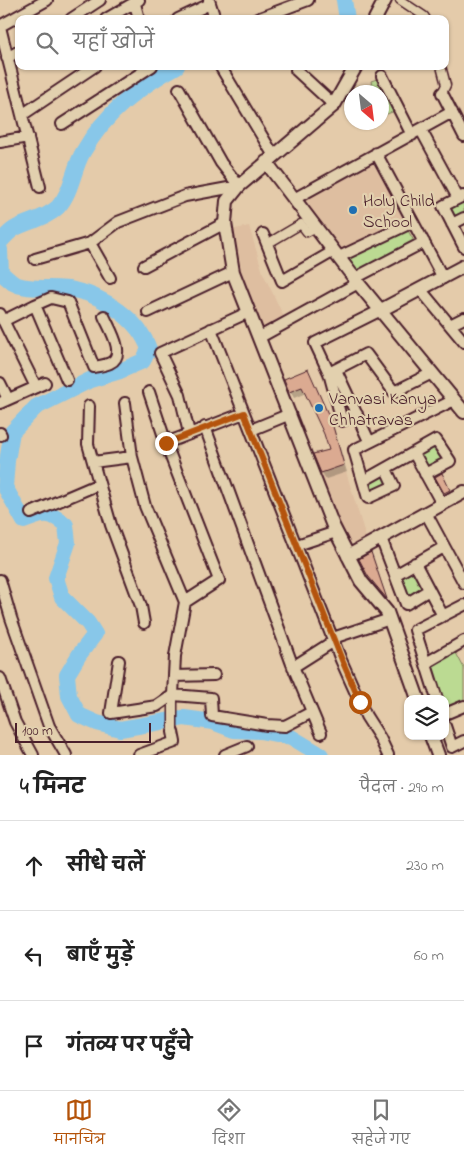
<!DOCTYPE html>
<html lang="hi">
<head>
<meta charset="utf-8">
<style>
	:root { --surface:#fff; --page:#f6f6f6; --text:#222; --muted:#767676; --line:#e0e0e0; --accent:#b45309 }
	body { margin:0; font-family:"Indie Flower","Playpen Sans Deva",sans-serif; background:var(--page); color:var(--text) }
	.controls { position:absolute; right:15px; bottom:15px; display:grid; overflow:hidden; border-radius:10px; box-shadow:0 1px 4px #0004 }
	.controls button { width:45px; height:45px; display:grid; place-items:center; padding:0; border:0; border-bottom:1px solid var(--line); background:var(--surface); color:var(--text); font:25px sans-serif }
	.compass { position:absolute; left:344px; top:85px; width:45px; height:45px; border-radius:50%; background:var(--surface); box-shadow:0 1px 4px #0004; rotate:152deg }
	.scale { position:absolute; left:15px; bottom:12px; width:136px; box-sizing:border-box; padding-left:5px; border:2px solid #4a1f2b; border-top:0; font-size:14px; line-height:18px; white-space:nowrap; color:#4a1f2b; -webkit-text-stroke:4px #e2d0ae; paint-order:stroke }
	.stop { position:absolute; width:15px; height:15px; margin:-11px; border:4px solid #b45309; border-radius:50%; background:#fff }
	.stop.end { background:#b45309; border-color:#fff; box-shadow:0 1px 5px #0008 }
	.list { margin:0; padding:0; list-style:none }
	h2 { display:flex; justify-content:space-between; align-items:center; height:65px; margin:0; padding:0 20px; font-size:21px }
	h2 small { font-size:16px; font-weight:400; color:var(--muted) }
	.list li { display:grid; grid-template-columns:32px 1fr auto; gap:15px; align-items:center; box-sizing:border-box; height:90px; padding:0 20px; border-top:1px solid var(--line) }
	.list b { display:block; font-size:19px; white-space:nowrap }
	.list em { font-size:16px; font-style:normal; color:var(--muted) }
	.icon { flex:none; width:28px; height:28px; fill:none; stroke:currentColor; stroke-width:2; stroke-linecap:round; stroke-linejoin:round }
	.map { position:relative; flex:none; width:464px; height:755px; overflow:hidden }
	.search { position:absolute; background:var(--surface); box-shadow:0 1px 4px #0004; left:15px; right:15px; top:15px; height:55px; display:flex; align-items:center; gap:12px; box-sizing:border-box; padding:0 18px; border-radius:10px; color:var(--muted); font-size:19px }
	.sheet { height:335px; background:var(--surface) }
	nav { display:flex; justify-content:space-around; align-items:center; box-sizing:border-box; height:70px; border-top:1px solid var(--line); background:var(--surface); font-size:14px; color:var(--muted) }
	nav a { display:grid; justify-items:center; gap:2px }
	nav .on { color:var(--accent) }
	.map>svg:first-child { display:block }
	.built { fill:#debea0 }
	.green { fill:#bbda92; stroke:#827c5e }
	.shadow { fill:#0003 }
	.lines { fill:none; stroke-linecap:round; stroke-linejoin:round }
	.river { stroke:#88c7e9; stroke-width:16 }
	.building { fill:#dbaa91; stroke:#4a1f2b }
	.pedestrian-casing { stroke:#4a1f2b; stroke-width:11 }
	.minor-casing { stroke:#4a1f2b; stroke-width:14 }
	.tertiary-casing { stroke:#4a1f2b; stroke-width:16 }
	.pedestrian { stroke:#e2d0ae; stroke-width:8 }
	.minor { stroke:#e2d0ae; stroke-width:10 }
	.tertiary { stroke:#e2d0ae; stroke-width:12 }
	.route { stroke:#b45309; stroke-width:6 }
	.poi-dot { fill:#1f6fb2; stroke:#e2d0ae; stroke-width:2 }
	.labels { text-anchor:middle; stroke-width:4.5; stroke-linejoin:round; paint-order:stroke }
	.poi-label { font-size:18px; fill:#4a1f2b; stroke:#e2d0ae; text-anchor:start }
</style>
</head>
<body>
<div class="map">
<svg width="464" height="755" viewBox="0 0 464 755">
	<rect width="100%" height="100%" fill="#e4cbaa"/>
	<filter id="ink" filterUnits="userSpaceOnUse"><feTurbulence type="fractalNoise" baseFrequency=".02" numOctaves="2"/><feDisplacementMap in="SourceGraphic" scale="10" xChannelSelector="R" yChannelSelector="G"/><feConvolveMatrix kernelMatrix="1 2 1 2 8 2 1 2 1" color-interpolation-filters="sRGB"/></filter>
	<g filter="url(#ink)">
		<path class="built" d="M372,161L404,220L340,251L300,199Z
			M249,226L263,273L285,319L263,332L241,278L234,251L231,230Z
			M344,465L367,541L359,543L346,542L319,474Z"/>
		<path class="green" d="M380,78L395,111L384,115L382,112V92H373L371,81Z
			M464,198V215L455,220L448,206Z
			M407,229L414,241L358,271L346,258Z
			M435,445L445,459L425,470L417,454Z
			M383,471L390,484L371,493L367,480Z
			M415,568L424,590L408,599L399,576Z
			M456,653L464,668V704L445,709V699H441L432,665Z"/>
		<path class="shadow" d="M311,377L335,431L347,472L326,479L322,473L330,451L326,433L306,393L294,398L290,391Z
			M371,554L374,559L387,599L372,581L361,560Z"/>
		<g class="lines">
			<path class="river" d="M344,0L347,19
				M0,242C4,238 9,232 14,229C28,221 46,219 58,207C72,192 73,169 83,152C105,113 139,87 177,66
				M0,250L1,273C5,276 9,280 13,283C26,291 58,286 74,290C104,296 139,320 149,349L143,361L120,371L90,380L36,407L12,432L7,461L5,487L24,521C43,513 50,511 66,525L68,543L56,578L62,597L88,623L95,634L79,655L67,675L69,696L79,715L97,723L120,729L184,718L213,722L234,730L260,731L291,737L321,755"/>
		</g>
		<path class="building" d="M308,369L332,423L344,465L321,473L313,454L329,450L324,434L302,387L289,392L284,379Z
			M442,473L450,490L444,493L435,477Z
			M371,552L387,599L368,576L359,559Z"/>
		<g class="lines">
			<g class="pedestrian-casing">
				<path id="pedestrian" d="M400,0L424,16L426,19
					M441,66L446,85L442,93
					M267,244L301,224L307,232L316,227
					M173,695V732"/>
			</g>
			<g class="minor-casing">
				<path id="minor" d="M134,0L139,19
					M209,0L215,19
					M71,19L100,0
					M106,19L139,0
					M178,19L210,4
					M257,19L308,0
					M0,26L47,0
					M0,27L40,187
					M7,58L19,51
					M220,66L274,156
					M296,70L334,105
					M382,76L412,135
					M442,93L464,136
					M22,115L95,66
					M62,124L152,66
					M421,130L458,198
					M0,142L28,137
					M376,153L443,278
					M463,196L443,206L464,247
					M294,199L452,112
					M452,224L464,218
					M263,234L282,281L334,251
					M339,257L413,222
					M35,259L90,243
					M144,266L225,223
					M110,278L90,243L118,222L185,196L239,186L221,163L179,89
					M355,278L424,242
					M420,289L464,342
					M35,305L51,298L68,302L94,367C99,366 106,365 110,363C127,355 109,328 104,316
					M148,312L233,272
					M0,314L36,387
					M3,321L35,305L67,380
					M450,325L464,318
					M211,329L341,660L366,716L380,738L388,755
					M260,337L358,283
					M336,370L369,441
					M329,373L366,354L394,392L432,373
					M0,383L8,399
					M149,392L169,452L219,580L185,602L175,656L173,695L211,698L212,716L267,725L285,726L312,712
					M0,403L45,383
					M125,403L132,457L145,506L185,602
					M89,406L88,444L93,462L111,525L141,606L144,623
					M357,414L342,421L329,373L315,343L381,310
					M205,427L292,664L321,733
					M251,430L290,414
					M0,433L1,435
					M189,433L180,395L160,353L249,312
					M166,443L244,413
					M414,453L442,504
					M93,462L132,457
					M386,469L394,486L368,498L354,450L454,400
					M363,481L436,440L450,461L425,474
					M31,513L99,484
					M426,513L464,583
					M381,538L406,604L429,590
					M297,545L336,532
					M415,563L443,616
					M395,575L444,547
					M0,580L11,618L49,726L66,755
					M333,638L390,619
					M119,661L111,713L157,706L173,695
					M426,663L464,641
					M293,667L334,641
					M174,676L214,675
					M0,678L15,722L33,755
					M437,699L415,630L464,605
					M445,714L464,706
					M445,726L452,747L464,741
					M139,755L175,742L173,732
					M225,755L247,746"/>
			</g>
			<g class="tertiary-casing">
				<path id="tertiary" d="M375,19L385,0
					M356,66L334,105L239,186L227,201L225,223L233,272L333,526L361,581L387,612L418,699
					M266,162L358,283L464,412
					M381,310L464,266
					M348,556L464,492
					M431,736L438,755"/>
			</g>
			<use href="#pedestrian" class="pedestrian"/>
			<use href="#minor" class="minor"/>
			<use href="#tertiary" class="tertiary"/>
		</g>
	</g>
	<g class="lines" filter="url(#ink)">
		<path class="route" d="M166,443L244,413L342,660L360,702"/>
	</g>
	<g class="poi-dot">
		<circle cx="353" cy="210" r="5"/>
		<circle cx="319" cy="408" r="5"/>
	</g>
	<g class="labels">
		<g class="poi-label">
			<text x="363" y="206">Holy Child<tspan x="363" dy="21">School</tspan></text>
			<text x="329" y="404">Vanvasi Kanya<tspan x="329" dy="21">Chhatravas</tspan></text>
		</g>
	</g>
</svg>
<div class="controls">
<button><svg class="icon" aria-label="layers" viewBox="0 0 24 24"><path d="M12 4l9 5-9 5-9-5zM3 14l9 5 9-5"/></svg></button>
</div>
<svg class="compass" viewBox="-18 -18 36 36"><path d="M0-13l5 13h-10z" fill="#e53935"/><path d="M0 13l5-13h-10z" fill="#767676"/></svg>
<div class="scale">100 m</div>
<div class="stop" style="left:360px;top:702px"></div>
<div class="stop end" style="left:166px;top:443px"></div>
<div class="search"><svg class="icon" aria-label="search" viewBox="0 0 24 24"><circle cx="10" cy="10" r="6"/><path d="M15 15l6 6"/></svg>यहाँ खोजें</div>
</div>
<section class="sheet">
<h2>4 मिनट<small>पैदल · 290 m</small></h2>
<ul class="list">
<li><svg class="icon" aria-label="ahead" viewBox="0 0 24 24"><path d="M12 20V5M6 11l6-6 6 6"/></svg><div><b>सीधे चलें</b></div><em>230 m</em></li>
<li><svg class="icon" aria-label="left" viewBox="0 0 24 24"><path d="M17 20v-9H6M10 6l-5 5 5 5"/></svg><div><b>बाएँ मुड़ें</b></div><em>60 m</em></li>
<li><svg class="icon" aria-label="arrive" viewBox="0 0 24 24"><path d="M6 21V4h12l-3 4 3 4H6"/></svg><div><b>गंतव्य पर पहुँचे</b></div></li>
</ul>
</section>
<nav>
<a class="on"><svg class="icon" aria-label="map" viewBox="0 0 24 24"><path d="M3 6l6-2 6 2 6-2v14l-6 2-6-2-6 2zM9 4v14M15 6v14"/></svg>मानचित्र</a>
<a><svg class="icon" aria-label="directions" viewBox="0 0 24 24"><path d="M12 3l9 9-9 9-9-9zM9 14v-3h6M13 9l2 2-2 2"/></svg>दिशा</a>
<a><svg class="icon" aria-label="saved" viewBox="0 0 24 24"><path d="M7 4h10v16l-5-4-5 4z"/></svg>सहेजे गए</a>
</nav>
</body>
</html>
